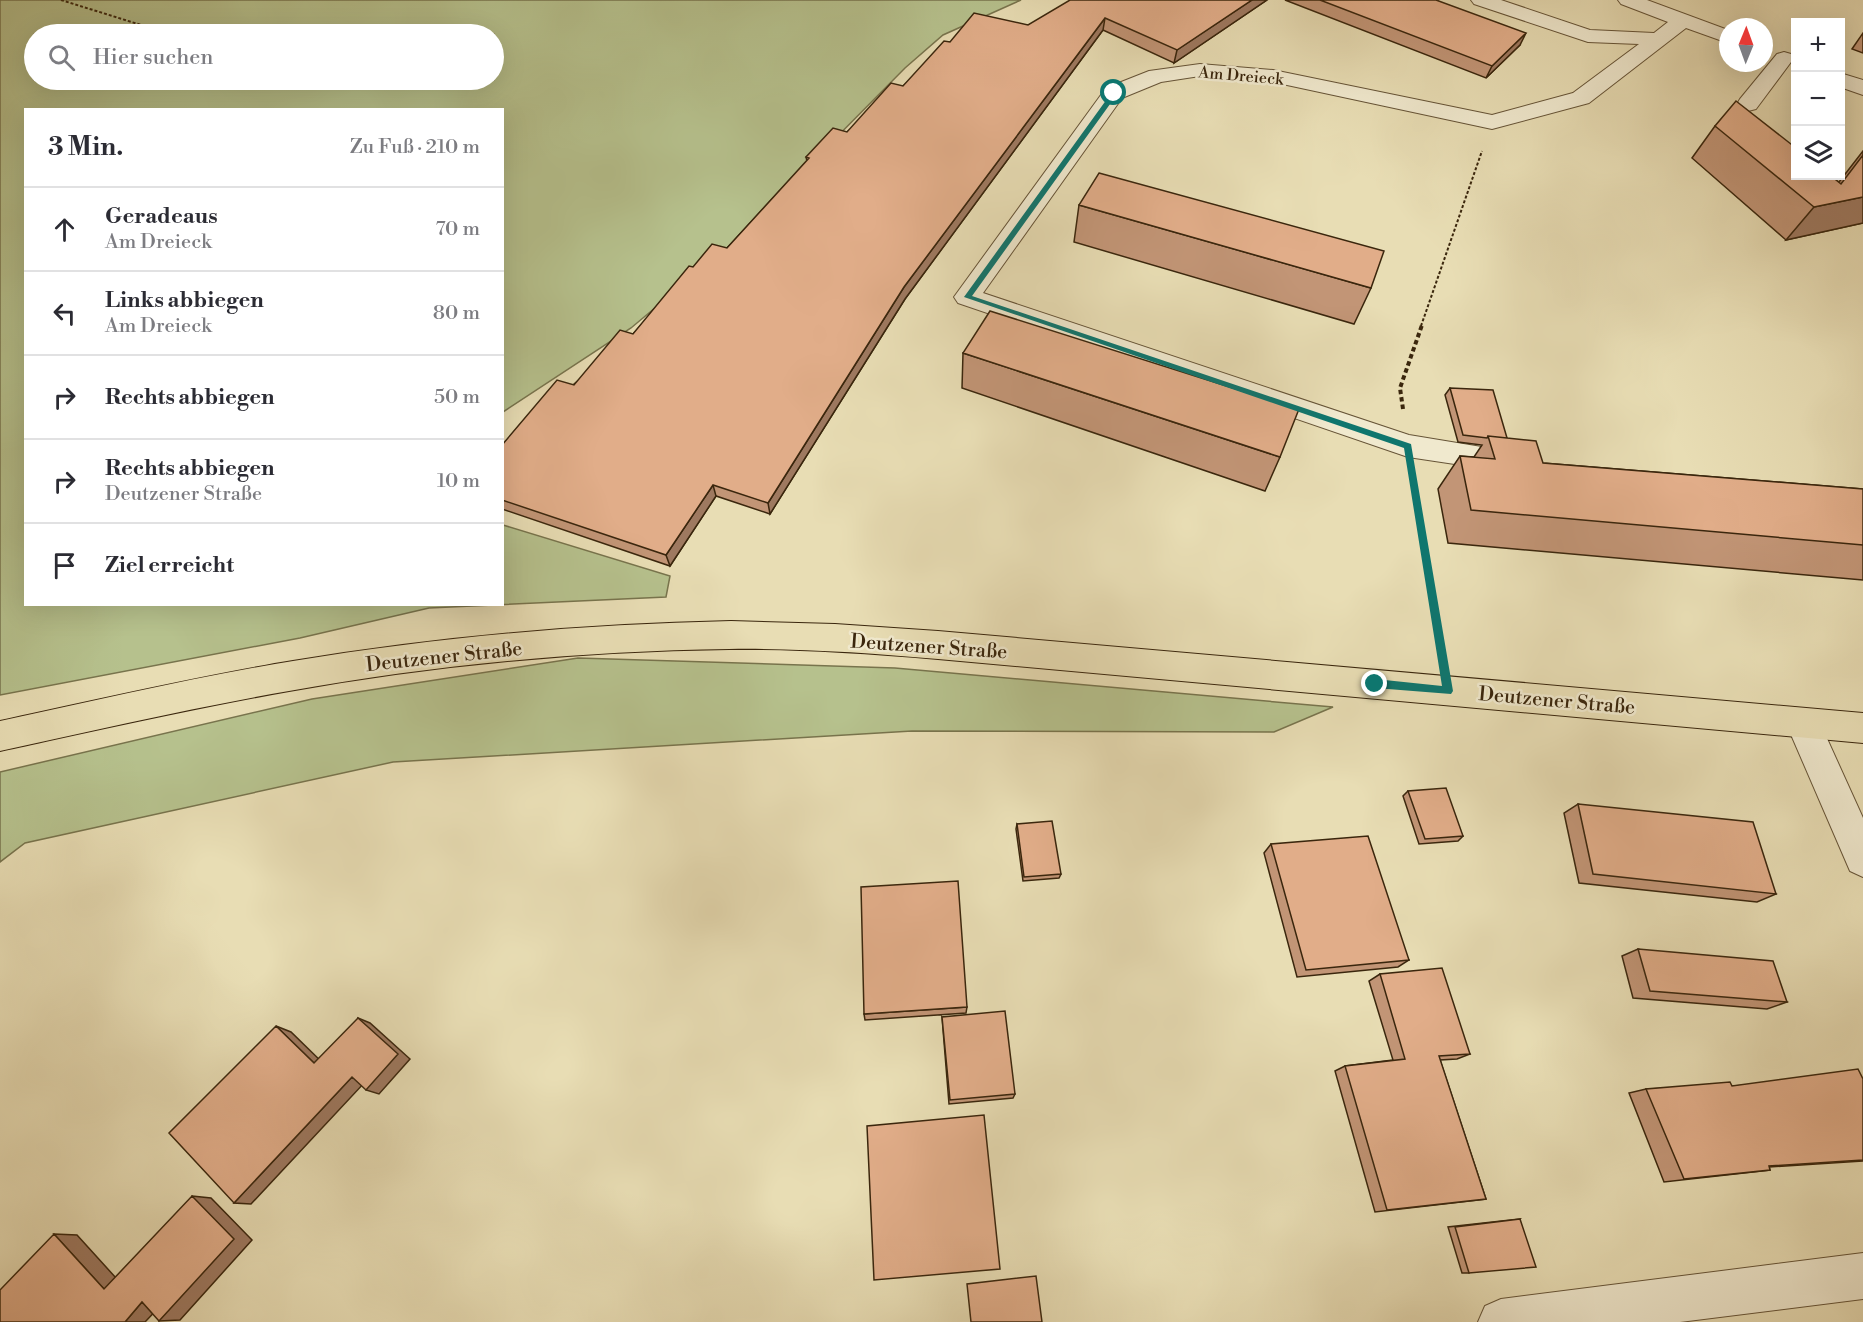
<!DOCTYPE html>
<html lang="de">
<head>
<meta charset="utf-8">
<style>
	:root { --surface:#fff; --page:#f2f2f3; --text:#2b2b33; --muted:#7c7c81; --line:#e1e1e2 }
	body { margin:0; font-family:"Libre Bodoni",serif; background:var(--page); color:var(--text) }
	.controls { position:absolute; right:18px; top:18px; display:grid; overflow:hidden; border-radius:0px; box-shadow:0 6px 24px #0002 }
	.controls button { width:54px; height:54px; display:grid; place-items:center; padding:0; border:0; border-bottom:2px solid var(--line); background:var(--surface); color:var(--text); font:30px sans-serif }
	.compass { position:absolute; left:1719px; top:18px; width:54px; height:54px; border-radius:50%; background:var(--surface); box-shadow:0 6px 24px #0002; rotate:1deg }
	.stop { position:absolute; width:18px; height:18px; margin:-14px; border:4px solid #0f766e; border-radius:50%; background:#fff }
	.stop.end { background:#0f766e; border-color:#fff; box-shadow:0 2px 6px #0008 }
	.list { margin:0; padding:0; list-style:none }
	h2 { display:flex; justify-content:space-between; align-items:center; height:78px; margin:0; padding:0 24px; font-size:26px }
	h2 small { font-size:20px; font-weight:400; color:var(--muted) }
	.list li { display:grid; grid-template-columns:39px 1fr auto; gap:18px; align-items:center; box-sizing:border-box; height:84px; padding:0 24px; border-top:2px solid var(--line) }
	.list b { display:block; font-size:22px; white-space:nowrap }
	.list p { margin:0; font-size:20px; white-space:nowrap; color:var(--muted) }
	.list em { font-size:20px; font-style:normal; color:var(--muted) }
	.icon { flex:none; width:33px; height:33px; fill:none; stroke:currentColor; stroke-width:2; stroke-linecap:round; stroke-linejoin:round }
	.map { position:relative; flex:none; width:1863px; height:1322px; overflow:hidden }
	.search { position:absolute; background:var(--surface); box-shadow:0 6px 24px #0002; left:24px; top:24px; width:480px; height:66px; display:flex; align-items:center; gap:15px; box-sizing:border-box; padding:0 21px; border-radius:33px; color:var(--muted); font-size:22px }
	.panel { position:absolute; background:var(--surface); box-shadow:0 6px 24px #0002; left:24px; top:108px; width:480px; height:498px; border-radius:0px }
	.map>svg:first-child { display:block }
	.green { fill:#b6c18d; stroke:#78744d; stroke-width:1.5; fill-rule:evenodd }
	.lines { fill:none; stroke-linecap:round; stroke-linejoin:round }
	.minor-casing { stroke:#665437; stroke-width:2 }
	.major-casing { stroke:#3a260d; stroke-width:2 }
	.path-far1 { stroke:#3a260d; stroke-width:2; stroke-dasharray:3 2; stroke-linecap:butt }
	.path { stroke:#3a260d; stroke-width:4; stroke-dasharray:4.5 3; stroke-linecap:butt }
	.minor { fill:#f0e9ce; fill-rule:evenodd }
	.major { fill:#e8ddb4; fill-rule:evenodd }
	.wall { fill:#c29576; stroke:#3a260d; stroke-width:1.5 }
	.shaded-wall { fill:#9e7960; stroke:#3a260d; stroke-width:1.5 }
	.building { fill:#e1ad89; stroke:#3a260d; stroke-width:1.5 }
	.route { fill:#0f766e }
	.labels { text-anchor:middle; stroke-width:5; stroke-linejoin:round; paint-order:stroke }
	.far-street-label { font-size:16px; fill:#3a260d; stroke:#f0e9ce }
	.street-label { font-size:20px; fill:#3a260d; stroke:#f0e9ce }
</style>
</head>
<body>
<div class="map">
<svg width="1863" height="1322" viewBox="0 0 1863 1322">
	<rect width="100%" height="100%" fill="#e8ddb4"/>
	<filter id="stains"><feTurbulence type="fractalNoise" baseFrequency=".00333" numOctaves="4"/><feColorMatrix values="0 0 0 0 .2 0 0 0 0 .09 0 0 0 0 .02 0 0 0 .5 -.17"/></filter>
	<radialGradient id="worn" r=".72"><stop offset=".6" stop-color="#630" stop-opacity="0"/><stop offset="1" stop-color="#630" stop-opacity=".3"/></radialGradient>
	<path class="green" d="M0,0H1021L943,35L905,68L729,246L631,328L503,412L502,110H26V604H502L503,525L670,576L666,597L429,608L300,638L0,695ZM34,34H494V80H34Z
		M578,658L895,668L1333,707L1274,732L912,731L393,762L25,843L0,862V772L312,699Z"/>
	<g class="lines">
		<g class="minor-casing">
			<path id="minor" d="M1471,0H1501L1590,30L1654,33L1668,22L1621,4L1618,0H1647L1728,30V43L1686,28L1589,103L1492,129L1273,82L1200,76L1161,82L1122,98L983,293L1409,435L1518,453L1523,461L1518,469L1508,472L1408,457L958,303L954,297L1106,88L1149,71L1200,64L1273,70L1492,115L1573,93L1639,44L1588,42L1474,4Z
				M1784,52L1791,54L1795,58L1791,62L1756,109L1748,111L1740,109L1737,104L1740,99L1777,54Z
				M1840,73L1863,80V95L1840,87Z
				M1803,708L1815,712L1863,818V877L1850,871L1786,723L1791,712Z
				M1863,1253V1299L1680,1322H1478L1485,1306L1501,1299Z"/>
		</g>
		<g class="major-casing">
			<path id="major" d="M731,621L835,624L938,631L1863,713V743L938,659C869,653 799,648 729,649C582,651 434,665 289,691C192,708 96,730 0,751V721C98,700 195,677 293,661C438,637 585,624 731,621Z"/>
		</g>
		<path class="path-far1" d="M61,0L170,34
			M1421,326L1482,151"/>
		<path class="path" d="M1403,409L1400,388L1422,325
			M1414,481L1442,652"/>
		<use href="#minor" class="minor"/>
		<use href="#major" class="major"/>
	</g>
	<path class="wall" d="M1267,0L1174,63L1103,30L905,299L770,514L716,496L670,566L502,509V445L633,334L693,267L727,248L807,161L806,157L847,132L903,86L950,42L1028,25Z
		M1285,0H1436L1520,45L1486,78Z
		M1863,33V53L1852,49Z
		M1715,126L1839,182L1863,151V223L1786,240L1692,158Z
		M1079,205L1371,288L1354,324L1074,242Z
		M963,353L1280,457L1265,491L962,388Z
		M1450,388L1507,438L1543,463L1863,489V580L1448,543L1438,489L1460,456L1474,457L1482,445L1458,442L1445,395Z
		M1408,791L1463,836L1458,841L1419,844L1403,796Z
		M1578,804L1776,894L1757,902L1579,883L1564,813Z
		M1017,824L1061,874L1059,878L1023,881L1016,829Z
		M1271,844L1409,960L1398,967L1297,977L1264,853Z
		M1638,949L1787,1002L1767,1009L1633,998L1622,956Z
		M1380,974L1470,1054L1457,1059L1440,1060L1486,1199L1375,1212L1335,1071L1345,1066L1393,1060L1369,981Z
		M967,1007L966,1013L865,1020L864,1014Z
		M942,1017L1015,1094L1013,1098L949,1104Z
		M1863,1079V1161L1769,1167L1770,1170L1664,1182L1629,1093L1646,1089L1732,1086Z
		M1520,1219L1469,1273H1462L1448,1227Z"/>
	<path class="shaded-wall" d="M1252,0H1267L1174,63L1177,50Z
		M1105,18L1103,30L905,299L770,514L768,503L904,287Z
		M1526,33L1520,45L1486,78L1492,66Z
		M1863,197V223L1786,240L1814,207Z
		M713,485L716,496L670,566L666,555Z
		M358,1018L370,1023L410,1059L379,1094L366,1090Z
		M276,1026L291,1032L328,1068L314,1063Z
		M352,1077L366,1081L251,1204L234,1203Z
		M192,1196L211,1198L252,1240L180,1320L159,1321Z
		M54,1234L77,1235L126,1289H104Z
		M142,1302H164L145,1322H125Z"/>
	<path class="building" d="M1070,0H1252L1177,50L1105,18L904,287L768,503L713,485L666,555L502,500V445L557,380L574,385L620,330L633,334L689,266L693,267L712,244L727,248L809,158L806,157L833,128L847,132L891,83L903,86L944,41L950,42L974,13L1028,25Z
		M1320,0H1436L1526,33L1492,66Z
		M1736,101L1796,148V176H1831L1841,184L1863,155V197L1814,207L1715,126Z
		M1099,173L1384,251L1371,288L1079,205Z
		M990,311L1299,409L1280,457L963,353Z
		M1450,388L1493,390L1507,438L1488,436L1487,438L1463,435Z
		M1488,436L1536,441L1543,463L1863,489V545L1471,510L1460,456L1495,459Z
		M1446,788L1463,836L1425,839L1408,791Z
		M1578,804L1753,822L1776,894L1593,874Z
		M1052,821L1061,874L1024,877L1017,824Z
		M1368,836L1409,960L1306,970L1271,844Z
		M958,881L967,1007L864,1014L861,887Z
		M1638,949L1773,961L1787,1002L1650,991Z
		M1442,968L1470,1054L1439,1056L1486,1199L1387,1210L1345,1066L1405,1059L1380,974Z
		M1005,1011L1015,1094L950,1100L942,1017Z
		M358,1018L398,1054L366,1090L352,1077L234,1203L169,1133L276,1026L314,1063Z
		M1858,1069L1863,1079V1160L1769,1166L1770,1170L1684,1179L1646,1089L1730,1082L1732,1086Z
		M984,1115L1000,1269L874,1280L867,1126Z
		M192,1196L234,1239L159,1321L142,1302L125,1322H0V1290L54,1234L104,1289Z
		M1520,1219L1536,1267L1469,1273L1455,1227Z
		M1036,1276L1042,1322H971L967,1284Z"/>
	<path class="route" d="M1112,92L1118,93L972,296L1411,444L1453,691L1451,694L1375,688L1370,684L1375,679L1442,686L1404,448L964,297Z"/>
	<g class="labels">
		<g class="far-street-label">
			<text transform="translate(1241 75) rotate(5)" y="6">Am Dreieck</text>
		</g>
		<g class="street-label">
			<text transform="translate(929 646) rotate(4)" y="7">Deutzener Straße</text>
			<text transform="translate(444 656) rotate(-6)" y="7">Deutzener Straße</text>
			<text transform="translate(1557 700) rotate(5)" y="7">Deutzener Straße</text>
		</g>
	</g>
	<rect width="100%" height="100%" filter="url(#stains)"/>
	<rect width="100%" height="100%" fill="url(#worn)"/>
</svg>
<div class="controls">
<button>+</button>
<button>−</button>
<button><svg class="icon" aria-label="layers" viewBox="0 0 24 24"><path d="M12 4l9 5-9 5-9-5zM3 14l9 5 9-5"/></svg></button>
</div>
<svg class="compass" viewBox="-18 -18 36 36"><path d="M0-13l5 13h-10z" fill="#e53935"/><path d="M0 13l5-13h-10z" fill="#7c7c81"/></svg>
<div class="stop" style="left:1114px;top:93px"></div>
<div class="stop end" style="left:1375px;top:684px"></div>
<div class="search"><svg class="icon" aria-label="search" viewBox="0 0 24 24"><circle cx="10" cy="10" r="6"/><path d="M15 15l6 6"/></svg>Hier suchen</div>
<section class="panel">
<h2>3 Min.<small>Zu Fuß · 210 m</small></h2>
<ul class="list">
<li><svg class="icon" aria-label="ahead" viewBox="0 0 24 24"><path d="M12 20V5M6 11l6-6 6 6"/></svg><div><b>Geradeaus</b><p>Am Dreieck</p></div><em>70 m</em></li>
<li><svg class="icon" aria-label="left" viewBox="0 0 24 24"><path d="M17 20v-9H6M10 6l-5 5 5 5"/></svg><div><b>Links abbiegen</b><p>Am Dreieck</p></div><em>80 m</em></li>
<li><svg class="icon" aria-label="right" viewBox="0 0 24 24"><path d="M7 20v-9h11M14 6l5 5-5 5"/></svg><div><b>Rechts abbiegen</b></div><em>50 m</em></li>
<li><svg class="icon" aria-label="right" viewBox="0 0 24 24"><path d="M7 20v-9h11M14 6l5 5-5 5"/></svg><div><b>Rechts abbiegen</b><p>Deutzener Straße</p></div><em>10 m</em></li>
<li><svg class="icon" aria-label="arrive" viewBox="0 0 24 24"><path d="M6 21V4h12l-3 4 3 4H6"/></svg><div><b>Ziel erreicht</b></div></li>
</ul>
</section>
</div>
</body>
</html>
